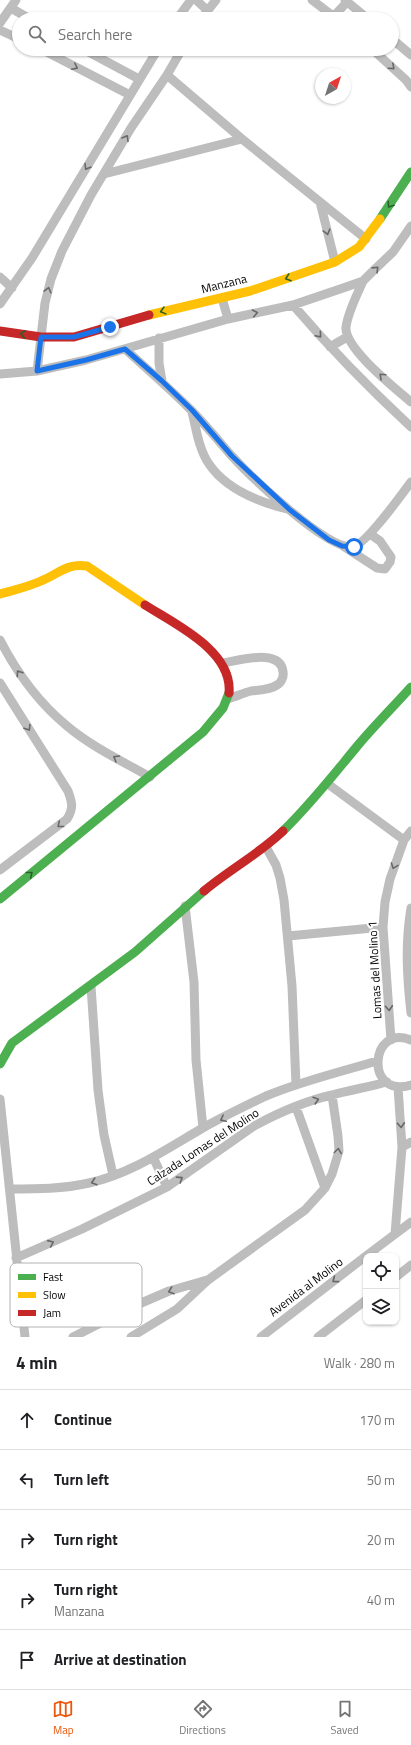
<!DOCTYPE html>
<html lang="en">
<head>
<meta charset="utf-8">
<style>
	:root { --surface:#fff; --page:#f6f6f6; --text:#202124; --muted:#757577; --line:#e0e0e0; --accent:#ea580c }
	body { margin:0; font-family:"Titillium Web",sans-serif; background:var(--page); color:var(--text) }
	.controls { position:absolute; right:12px; bottom:12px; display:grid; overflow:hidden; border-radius:8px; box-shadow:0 1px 3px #0004 }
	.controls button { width:36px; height:36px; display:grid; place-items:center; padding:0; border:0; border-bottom:1px solid var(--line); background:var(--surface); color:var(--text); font:20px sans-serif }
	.compass { position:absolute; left:315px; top:68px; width:36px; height:36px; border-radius:50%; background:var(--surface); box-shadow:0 1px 3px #0004; rotate:39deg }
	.stop { position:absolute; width:12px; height:12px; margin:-9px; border:3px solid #1a73e8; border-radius:50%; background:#fff }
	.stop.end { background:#1a73e8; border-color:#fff; box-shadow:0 1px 4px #0008 }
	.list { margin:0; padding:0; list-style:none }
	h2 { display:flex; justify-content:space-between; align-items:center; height:52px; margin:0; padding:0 16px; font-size:17px }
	h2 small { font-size:13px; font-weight:400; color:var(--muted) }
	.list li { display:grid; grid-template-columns:26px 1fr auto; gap:12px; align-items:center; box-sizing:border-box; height:60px; padding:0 16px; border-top:1px solid var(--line) }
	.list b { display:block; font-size:15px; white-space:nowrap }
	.list p { margin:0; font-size:13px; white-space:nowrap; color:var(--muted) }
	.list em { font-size:13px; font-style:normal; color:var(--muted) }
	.icon { flex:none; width:22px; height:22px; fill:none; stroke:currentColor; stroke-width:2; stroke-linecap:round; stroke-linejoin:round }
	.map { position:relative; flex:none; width:411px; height:1337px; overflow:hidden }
	.search { position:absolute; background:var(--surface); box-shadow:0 1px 3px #0004; left:12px; right:12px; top:12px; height:44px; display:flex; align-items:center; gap:10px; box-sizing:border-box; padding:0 14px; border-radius:22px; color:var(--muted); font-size:15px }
	.sheet { height:352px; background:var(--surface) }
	nav { display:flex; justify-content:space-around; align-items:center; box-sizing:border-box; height:56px; border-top:1px solid var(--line); background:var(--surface); font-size:11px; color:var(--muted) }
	nav a { display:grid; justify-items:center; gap:2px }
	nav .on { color:var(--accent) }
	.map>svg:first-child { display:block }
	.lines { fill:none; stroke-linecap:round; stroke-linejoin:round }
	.street { stroke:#bdbdbd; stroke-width:9 }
	.fast { stroke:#4caf50; stroke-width:9 }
	.slow { stroke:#ffc107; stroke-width:9 }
	.jam { stroke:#c62828; stroke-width:9 }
	.oneway { stroke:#686868 }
	.oneway2 { stroke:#2a602c }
	.route { stroke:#1a73e8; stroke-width:5 }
	.labels { text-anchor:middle; stroke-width:4; stroke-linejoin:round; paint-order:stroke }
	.street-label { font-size:12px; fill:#000; stroke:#fff }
	.key { fill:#fff; stroke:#b2b2b2; stroke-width:1 }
	.key-label { font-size:11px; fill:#000 }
</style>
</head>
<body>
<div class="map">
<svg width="411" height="1337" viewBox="0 0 411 1337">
	<rect width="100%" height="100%" fill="#fff"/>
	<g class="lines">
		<path class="street" d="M196,0L207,10
			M312,0L337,19
			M345,0L368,19
			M11,8L30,19
			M334,16L347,2
			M177,19L191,0
			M201,19L216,0
			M0,23L16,0
			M0,30L19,39
			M392,39L411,55
			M41,49L130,95
			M83,49L139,79
			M372,49L406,80L411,87
			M167,75L242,139L366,239
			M104,174L242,139
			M320,202L335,262
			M0,277L12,288
			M363,281C357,295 348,312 346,327C344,348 395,388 411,402
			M222,298L228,319
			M0,304L32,258L158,49
			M293,305C330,348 369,388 411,427
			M159,338V363L162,381
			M330,347L347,337
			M125,349C147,369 169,388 190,409C204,423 217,439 230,454C249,475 326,549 352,547C365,546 402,494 411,482
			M37,371L45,303L51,279L62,251L91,195L131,128L167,75L182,49
			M0,374L37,371L86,360L228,319L293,305L346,287L363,281L374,270L393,252L411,226
			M192,412C196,428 199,450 209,464C226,489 259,502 287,509
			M343,546L377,568L385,569L390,562L391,557L380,541L370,534
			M0,640C17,673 39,703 67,726C92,747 122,761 150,777
			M222,663C238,661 281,647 283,672C284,677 281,683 277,685C270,690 259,690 251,691C243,693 235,697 227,699
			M0,683L68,791C72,802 74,808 67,819L0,870
			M328,784L404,840
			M266,847L276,865L280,878L284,900L292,986L296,1085
			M185,906L194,982L196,1060L203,1128
			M411,908C405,944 407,977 411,1013
			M288,936L383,927
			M91,986L98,1090L104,1135L113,1175
			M391,1040L383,927L385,902L390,879L404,840L411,831
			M411,1040C370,1023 364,1099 411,1085
			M0,1099L25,1337
			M296,1107L325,1188
			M402,1147L411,1142
			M153,1157L167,1187
			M10,1189C37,1189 63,1189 89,1183C130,1174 165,1150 201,1129C222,1117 245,1106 266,1096C302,1081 340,1072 377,1061
			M395,1234L402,1147L398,1087
			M366,1256L411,1222
			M16,1258L82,1229L167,1187L254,1126C278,1113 305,1101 332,1095C350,1090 369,1087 387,1082
			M396,1277L411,1265
			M73,1337L132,1307L169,1291L207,1280
			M131,1337L177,1309L208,1280L305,1210L325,1188L332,1174L339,1151L338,1136L332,1095
			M261,1337L366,1256
			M318,1337L366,1300"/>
		<path class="fast" d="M380,219L411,172
			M283,831C311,804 334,774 359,744C376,724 394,706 411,687
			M0,899L203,732L223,708L229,693
			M0,1064L12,1043L135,952L204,891"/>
		<path class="slow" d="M149,315L250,291L335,262L359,247L380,219
			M0,594C14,590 28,587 41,581C59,574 66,563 87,566L145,605"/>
		<path class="jam" d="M0,331L41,337H74L149,315
			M145,605C175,624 233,651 229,693
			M204,891C229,870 259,854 283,831"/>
	</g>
	<defs><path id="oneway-chevron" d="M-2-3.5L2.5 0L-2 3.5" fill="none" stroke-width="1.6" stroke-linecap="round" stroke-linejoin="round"/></defs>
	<g class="oneway">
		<use href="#oneway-chevron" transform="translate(75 67) rotate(27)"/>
		<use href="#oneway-chevron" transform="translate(392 67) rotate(42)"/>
		<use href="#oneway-chevron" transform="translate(126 138) rotate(-60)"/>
		<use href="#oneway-chevron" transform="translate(87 167) rotate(121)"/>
		<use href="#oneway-chevron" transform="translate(327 232) rotate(75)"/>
		<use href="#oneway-chevron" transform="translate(376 269) rotate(-44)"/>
		<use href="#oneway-chevron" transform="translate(48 290) rotate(-76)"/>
		<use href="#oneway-chevron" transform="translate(255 313) rotate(-12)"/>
		<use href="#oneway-chevron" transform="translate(319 335) rotate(49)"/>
		<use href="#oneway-chevron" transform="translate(382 376) rotate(-137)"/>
		<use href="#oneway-chevron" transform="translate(19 673) rotate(-124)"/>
		<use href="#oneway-chevron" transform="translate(28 728) rotate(58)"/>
		<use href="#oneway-chevron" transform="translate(116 758) rotate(-150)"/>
		<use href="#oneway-chevron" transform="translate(60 825) rotate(141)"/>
		<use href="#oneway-chevron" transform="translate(394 866) rotate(110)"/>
		<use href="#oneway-chevron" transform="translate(389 1008) rotate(86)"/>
		<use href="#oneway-chevron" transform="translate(316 1100) rotate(-17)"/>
		<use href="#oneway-chevron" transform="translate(223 1119) rotate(153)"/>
		<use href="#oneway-chevron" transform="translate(401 1125) rotate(86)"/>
		<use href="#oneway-chevron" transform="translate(338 1151) rotate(-82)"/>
		<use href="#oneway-chevron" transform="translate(180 1179) rotate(-33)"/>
		<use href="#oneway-chevron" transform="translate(94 1182) rotate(163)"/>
		<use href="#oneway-chevron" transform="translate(51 1243) rotate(-24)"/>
		<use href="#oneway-chevron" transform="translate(335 1280) rotate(143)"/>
		<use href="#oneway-chevron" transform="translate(171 1291) rotate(161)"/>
	</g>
	<g class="oneway2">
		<use href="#oneway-chevron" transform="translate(390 205) rotate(124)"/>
		<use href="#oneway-chevron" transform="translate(288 278) rotate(161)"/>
		<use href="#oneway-chevron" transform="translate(163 311) rotate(165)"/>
		<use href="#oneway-chevron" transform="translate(23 334) rotate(-170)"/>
		<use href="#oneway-chevron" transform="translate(30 874) rotate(-39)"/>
	</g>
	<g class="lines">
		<path class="route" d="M110,327L74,337H41L37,371L86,360L125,349L162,381L192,410L232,456L290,510L329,540L342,546L354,547"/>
	</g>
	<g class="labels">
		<g class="street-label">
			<text transform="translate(224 284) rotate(-14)" y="4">Manzana</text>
			<text transform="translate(375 970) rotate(-93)" y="4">Lomas del Molino 1</text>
			<text transform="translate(203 1147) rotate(-33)" y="4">Calzada Lomas del Molino</text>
			<text transform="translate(306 1287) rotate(-37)" y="4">Avenida al Molino</text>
		</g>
	</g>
	<rect x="10" y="1263" width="132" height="64" rx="6" class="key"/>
	<rect x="18" y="1274" width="18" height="6" fill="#4caf50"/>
	<rect x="18" y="1292" width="18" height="6" fill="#ffc107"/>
	<rect x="18" y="1310" width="18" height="6" fill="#c62828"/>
	<g class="key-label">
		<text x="43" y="1281">Fast</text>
		<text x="43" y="1299">Slow</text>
		<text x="43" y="1317">Jam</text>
	</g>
</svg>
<div class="controls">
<button><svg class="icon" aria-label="locate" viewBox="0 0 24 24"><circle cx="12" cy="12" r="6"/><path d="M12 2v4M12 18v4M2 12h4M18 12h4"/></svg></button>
<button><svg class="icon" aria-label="layers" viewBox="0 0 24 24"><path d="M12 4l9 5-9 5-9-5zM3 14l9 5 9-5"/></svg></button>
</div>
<svg class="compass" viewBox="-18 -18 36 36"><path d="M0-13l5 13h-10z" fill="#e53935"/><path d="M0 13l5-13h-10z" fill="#757577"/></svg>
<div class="stop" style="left:354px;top:547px"></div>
<div class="stop end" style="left:110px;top:327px"></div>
<div class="search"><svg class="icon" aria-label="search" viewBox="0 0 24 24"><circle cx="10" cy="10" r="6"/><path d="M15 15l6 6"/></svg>Search here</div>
</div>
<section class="sheet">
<h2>4 min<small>Walk · 280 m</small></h2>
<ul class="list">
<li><svg class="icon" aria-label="ahead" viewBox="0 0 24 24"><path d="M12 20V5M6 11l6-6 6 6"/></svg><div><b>Continue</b></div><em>170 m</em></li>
<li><svg class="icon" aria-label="left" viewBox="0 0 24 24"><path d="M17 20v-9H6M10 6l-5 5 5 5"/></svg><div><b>Turn left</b></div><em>50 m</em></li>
<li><svg class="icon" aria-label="right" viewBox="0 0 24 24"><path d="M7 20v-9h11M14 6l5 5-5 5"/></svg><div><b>Turn right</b></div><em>20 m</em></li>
<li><svg class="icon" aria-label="right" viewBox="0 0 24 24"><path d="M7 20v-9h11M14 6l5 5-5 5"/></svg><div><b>Turn right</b><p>Manzana</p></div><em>40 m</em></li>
<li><svg class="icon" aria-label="arrive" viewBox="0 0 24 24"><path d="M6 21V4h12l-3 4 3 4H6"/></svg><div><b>Arrive at destination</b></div></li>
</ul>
</section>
<nav>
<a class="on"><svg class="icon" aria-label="map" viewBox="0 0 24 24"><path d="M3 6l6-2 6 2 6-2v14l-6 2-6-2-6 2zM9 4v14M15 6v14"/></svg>Map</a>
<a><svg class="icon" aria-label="directions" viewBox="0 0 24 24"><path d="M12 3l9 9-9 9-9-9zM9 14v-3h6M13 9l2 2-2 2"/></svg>Directions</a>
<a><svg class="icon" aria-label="saved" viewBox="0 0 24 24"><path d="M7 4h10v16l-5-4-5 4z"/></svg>Saved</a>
</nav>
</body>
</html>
